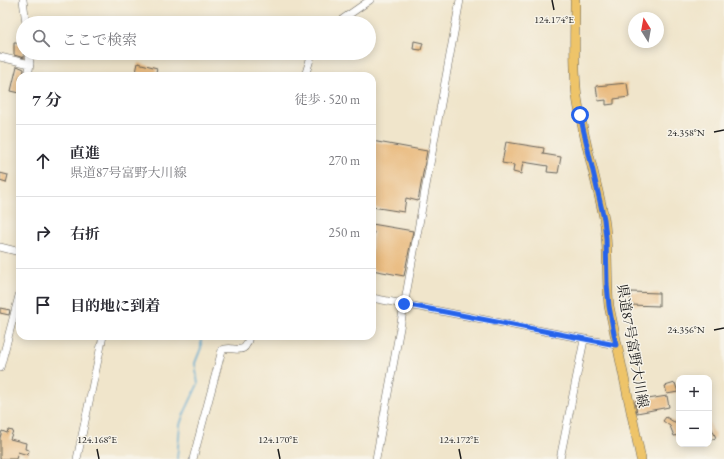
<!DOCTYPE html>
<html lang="ja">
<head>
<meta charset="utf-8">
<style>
	:root { --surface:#fff; --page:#f2f2f3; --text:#2b2b33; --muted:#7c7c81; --line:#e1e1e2 }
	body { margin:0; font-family:"EB Garamond","Noto Serif JP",serif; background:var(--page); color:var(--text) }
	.controls { position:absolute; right:12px; bottom:12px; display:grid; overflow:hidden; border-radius:8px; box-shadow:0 2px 10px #0003 }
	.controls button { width:36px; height:36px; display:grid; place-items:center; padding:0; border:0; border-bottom:1px solid var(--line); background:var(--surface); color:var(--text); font:20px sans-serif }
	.compass { position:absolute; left:628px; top:12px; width:36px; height:36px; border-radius:50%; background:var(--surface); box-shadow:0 2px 10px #0003; rotate:349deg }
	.stop { position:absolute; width:12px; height:12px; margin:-9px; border:3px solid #2563eb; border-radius:50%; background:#fff }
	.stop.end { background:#2563eb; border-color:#fff; box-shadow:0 1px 4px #0008 }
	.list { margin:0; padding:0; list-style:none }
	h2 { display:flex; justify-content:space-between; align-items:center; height:52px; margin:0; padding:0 16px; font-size:17px }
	h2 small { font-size:13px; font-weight:400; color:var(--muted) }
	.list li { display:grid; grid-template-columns:26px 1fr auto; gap:12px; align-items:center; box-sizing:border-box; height:72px; padding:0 16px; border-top:1px solid var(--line) }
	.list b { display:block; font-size:15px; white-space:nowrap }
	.list p { margin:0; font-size:13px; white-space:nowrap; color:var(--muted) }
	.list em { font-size:13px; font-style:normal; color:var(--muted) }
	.icon { flex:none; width:22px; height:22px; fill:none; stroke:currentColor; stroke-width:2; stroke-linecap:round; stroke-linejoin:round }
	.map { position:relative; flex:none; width:724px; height:459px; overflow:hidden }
	.search { position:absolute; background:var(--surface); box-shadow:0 2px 10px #0003; left:16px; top:16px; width:360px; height:44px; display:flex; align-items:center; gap:10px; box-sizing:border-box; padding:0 14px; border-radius:22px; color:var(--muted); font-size:15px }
	.panel { position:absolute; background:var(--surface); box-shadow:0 2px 10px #0003; left:16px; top:72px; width:360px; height:268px; border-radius:12px }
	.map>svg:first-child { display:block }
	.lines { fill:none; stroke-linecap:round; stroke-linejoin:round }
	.stream { stroke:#57a7d1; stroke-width:1.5 }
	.building { fill:#e9ba7e }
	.minor-casing { stroke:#666259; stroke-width:8 }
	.major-casing { stroke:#666259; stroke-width:10 }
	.minor { stroke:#fff; stroke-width:7 }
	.major { stroke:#eec469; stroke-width:9 }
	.route { stroke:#2563eb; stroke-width:5 }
	.ticks { fill:none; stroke:#1c1c1c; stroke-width:1.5 }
	.labels { text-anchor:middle; stroke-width:3; stroke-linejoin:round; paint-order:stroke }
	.street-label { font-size:14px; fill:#1c1c1c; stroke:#f7f3e8 }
	.ticks-label { font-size:10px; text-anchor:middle; fill:#1c1c1c; stroke:#f7f3e8; stroke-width:3; stroke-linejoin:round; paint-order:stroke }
</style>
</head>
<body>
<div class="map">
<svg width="724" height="459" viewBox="0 0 724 459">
	<rect width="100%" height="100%" fill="#f7f3e8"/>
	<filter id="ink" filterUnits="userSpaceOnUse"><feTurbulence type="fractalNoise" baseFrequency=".025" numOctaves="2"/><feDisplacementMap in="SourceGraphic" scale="8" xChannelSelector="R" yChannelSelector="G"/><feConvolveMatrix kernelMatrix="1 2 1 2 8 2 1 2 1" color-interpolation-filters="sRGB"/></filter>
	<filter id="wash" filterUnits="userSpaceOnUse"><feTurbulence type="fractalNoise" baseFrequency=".012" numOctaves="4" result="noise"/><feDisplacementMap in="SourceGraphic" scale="16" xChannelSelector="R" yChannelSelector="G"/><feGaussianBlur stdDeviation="0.9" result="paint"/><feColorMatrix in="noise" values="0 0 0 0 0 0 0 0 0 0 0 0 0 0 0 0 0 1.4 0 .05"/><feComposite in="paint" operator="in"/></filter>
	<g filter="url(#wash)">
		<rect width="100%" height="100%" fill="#f0e5cb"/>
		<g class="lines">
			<path class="stream" d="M177,459L180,425L183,416L198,384L195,363L201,348V336"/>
		</g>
		<g id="blocks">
			<path class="building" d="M414,41L423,43L421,50L413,49Z
				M14,43H23L24,58L14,55Z
				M138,63L157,68L155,76L136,72Z
				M17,66L24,69L23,76H20V93L11,91Z
				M627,83L629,97L614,99V104L606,105V100L598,101L596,86Z
				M372,141L427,151L418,201L406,198L404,212L372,207Z
				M506,142L544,148L543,154L561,157L558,173L547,172L548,166L523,162L521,174L513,172L514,165L502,163Z
				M0,173L8,175L6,183L0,181Z
				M372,224L413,231L404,276L372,270V240L374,232H372Z
				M631,292L659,293V306L630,305Z
				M0,308L10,310L9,315L0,313Z
				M675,383L678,392L667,394L665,386Z
				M667,396L669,407L637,413L635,401Z
				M666,417L674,422L679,421V435L674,436L670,426L663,421Z
				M709,422L716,438L709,440Z
				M8,430L13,431L10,439L26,443L25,449L29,450L28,455L18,452L16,459H0V438L2,431L7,433Z"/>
		</g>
	</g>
	<g filter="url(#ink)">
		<use href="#blocks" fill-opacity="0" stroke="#666259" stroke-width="1"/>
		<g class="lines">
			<g class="minor-casing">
				<path id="minor" d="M23,0L26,23
					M337,23L370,0
					M0,57L30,64
					M28,76L30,64L29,53
					M305,76L312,53
					M0,247L20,252
					M372,298L616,345
					M0,368L20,292
					M77,459L103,336
					M193,459L222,350C234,344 245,359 249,336
					M376,459L460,0
					M560,459L584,340"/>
			</g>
			<g class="major-casing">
				<path id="major" d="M575,0C575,32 573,65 577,97C583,138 596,178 604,218C609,247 606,277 609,306L641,459"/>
			</g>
			<use href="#minor" class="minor"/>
			<use href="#major" class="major"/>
		</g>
	</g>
	<g class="lines" filter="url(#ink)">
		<path class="route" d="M404,304L616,345L609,306L607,284L606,238L604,219L580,115"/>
	</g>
	<path class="ticks" d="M552,0L554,10M714,132L724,130M714,330L724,328M97,449L99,459M278,449L280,459M459,449L461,459"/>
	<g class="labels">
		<g class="street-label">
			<text transform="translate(633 346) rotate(80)" y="5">県道87号富野大川線</text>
		</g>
	</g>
	<g class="ticks-label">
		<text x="554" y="23">124.174°E</text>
		<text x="686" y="136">24.358°N</text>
		<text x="686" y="333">24.356°N</text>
		<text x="97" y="443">124.168°E</text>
		<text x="278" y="443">124.170°E</text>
		<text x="459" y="443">124.172°E</text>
	</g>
</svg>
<div class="controls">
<button>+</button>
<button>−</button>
</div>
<svg class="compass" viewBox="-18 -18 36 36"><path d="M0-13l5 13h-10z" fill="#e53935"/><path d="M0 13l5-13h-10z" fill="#7c7c81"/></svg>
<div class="stop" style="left:580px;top:115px"></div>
<div class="stop end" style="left:404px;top:304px"></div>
<div class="search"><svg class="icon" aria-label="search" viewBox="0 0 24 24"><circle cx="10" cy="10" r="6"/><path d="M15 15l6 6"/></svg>ここで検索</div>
<section class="panel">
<h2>7 分<small>徒歩 · 520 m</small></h2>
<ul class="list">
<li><svg class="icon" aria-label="ahead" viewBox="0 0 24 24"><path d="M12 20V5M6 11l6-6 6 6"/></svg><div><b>直進</b><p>県道87号富野大川線</p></div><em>270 m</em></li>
<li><svg class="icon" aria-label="right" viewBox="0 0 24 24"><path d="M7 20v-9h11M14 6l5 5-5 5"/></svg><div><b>右折</b></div><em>250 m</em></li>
<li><svg class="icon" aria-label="arrive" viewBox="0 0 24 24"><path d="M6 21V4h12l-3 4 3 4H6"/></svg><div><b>目的地に到着</b></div></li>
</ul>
</section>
</div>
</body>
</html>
